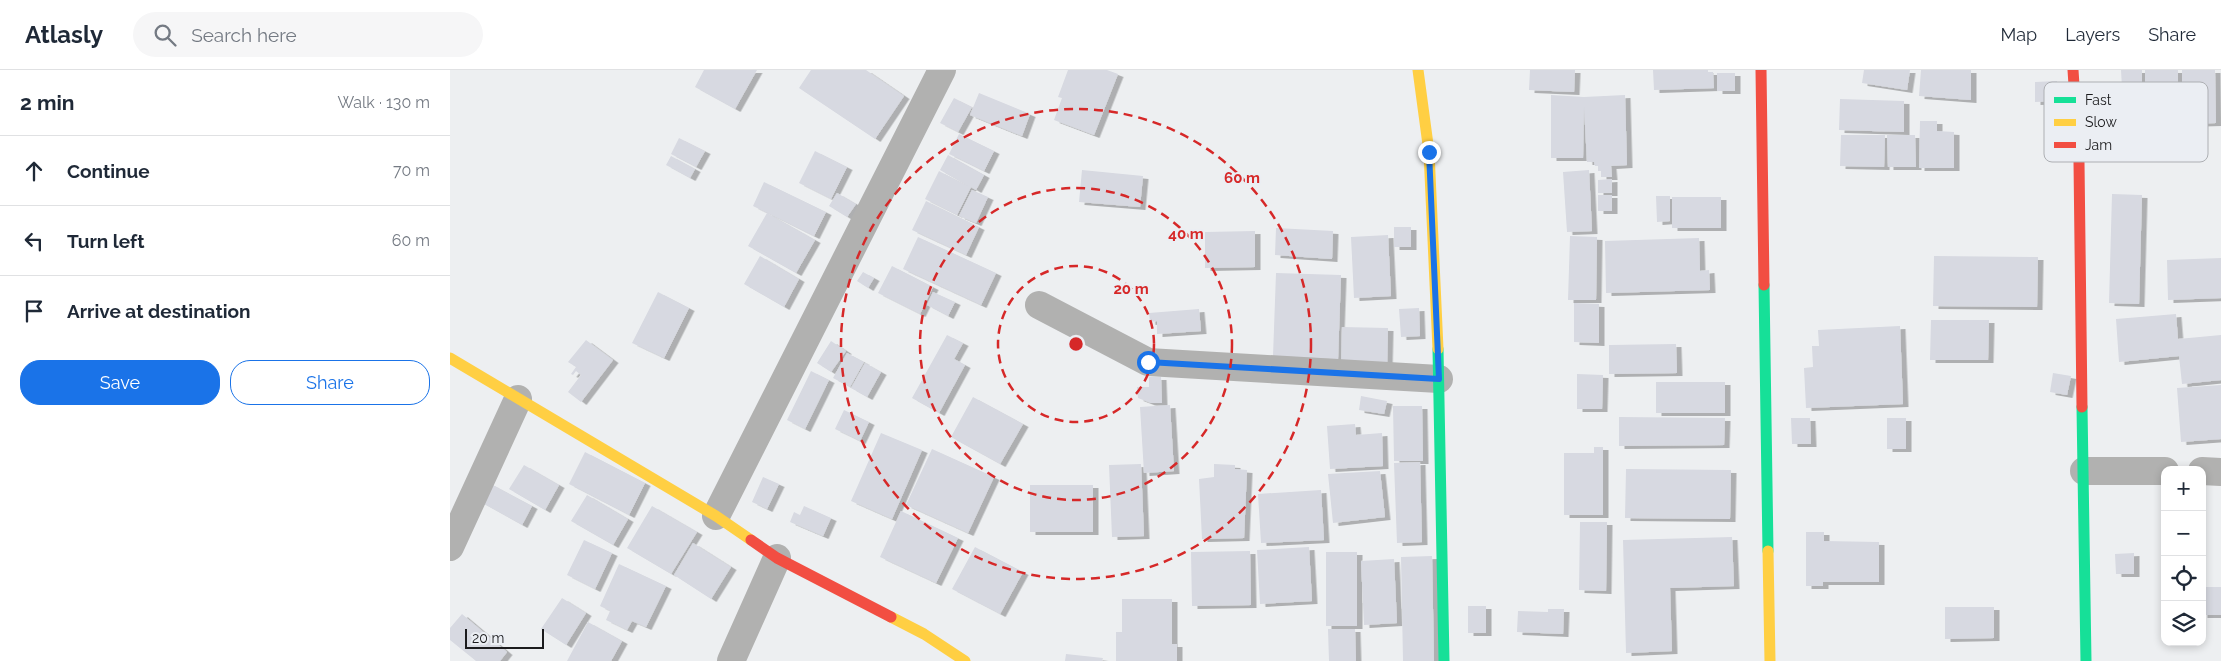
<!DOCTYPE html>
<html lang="en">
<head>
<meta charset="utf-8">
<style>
	:root { --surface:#fff; --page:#f6f6f7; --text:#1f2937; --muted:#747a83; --line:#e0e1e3; --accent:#1a73e8 }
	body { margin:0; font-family:Raleway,sans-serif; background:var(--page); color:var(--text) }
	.controls { position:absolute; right:15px; bottom:15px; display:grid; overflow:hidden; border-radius:10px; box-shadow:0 2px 8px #0003 }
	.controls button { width:45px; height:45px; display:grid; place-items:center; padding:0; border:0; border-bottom:1px solid var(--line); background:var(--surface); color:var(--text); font:25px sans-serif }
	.scale { position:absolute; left:15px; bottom:12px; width:79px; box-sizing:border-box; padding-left:5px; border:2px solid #1b1b1d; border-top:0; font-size:14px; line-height:18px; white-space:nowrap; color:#1b1b1d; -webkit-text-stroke:4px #ebeef3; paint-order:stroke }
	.stop { position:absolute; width:15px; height:15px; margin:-11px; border:4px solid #1a73e8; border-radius:50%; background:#fff }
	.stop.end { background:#1a73e8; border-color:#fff; box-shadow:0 1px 5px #0008 }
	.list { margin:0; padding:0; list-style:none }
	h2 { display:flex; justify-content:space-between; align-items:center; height:65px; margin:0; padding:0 20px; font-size:21px }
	h2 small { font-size:16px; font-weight:400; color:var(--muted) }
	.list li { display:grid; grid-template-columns:32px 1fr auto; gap:15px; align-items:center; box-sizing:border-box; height:70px; padding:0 20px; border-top:1px solid var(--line) }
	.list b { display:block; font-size:19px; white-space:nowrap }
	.list em { font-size:16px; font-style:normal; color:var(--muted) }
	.actions { display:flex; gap:10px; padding:15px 20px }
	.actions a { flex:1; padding:11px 0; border:1px solid var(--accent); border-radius:20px; text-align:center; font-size:18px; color:var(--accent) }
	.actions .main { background:var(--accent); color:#fff }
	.icon { flex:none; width:28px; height:28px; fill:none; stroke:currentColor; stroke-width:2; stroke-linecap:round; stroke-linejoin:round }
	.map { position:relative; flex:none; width:1771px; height:591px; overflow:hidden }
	header { display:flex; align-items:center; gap:30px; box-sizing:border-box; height:70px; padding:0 25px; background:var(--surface); border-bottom:1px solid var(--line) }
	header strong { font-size:24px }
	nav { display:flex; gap:28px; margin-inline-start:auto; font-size:18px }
	.search { width:350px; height:45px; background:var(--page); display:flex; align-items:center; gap:12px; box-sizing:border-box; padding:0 18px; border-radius:28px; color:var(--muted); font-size:19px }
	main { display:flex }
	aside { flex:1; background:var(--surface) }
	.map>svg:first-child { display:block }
	.building { fill:#d7d9e1; filter:url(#shadow) }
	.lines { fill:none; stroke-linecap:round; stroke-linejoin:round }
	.street { stroke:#b1b1b0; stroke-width:28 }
	.fast { stroke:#16e098; stroke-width:11 }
	.slow { stroke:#ffcf43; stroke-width:11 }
	.jam { stroke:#f24e42; stroke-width:11 }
	.route { stroke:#1a73e8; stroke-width:6 }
	.ring { fill:none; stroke:#d62828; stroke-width:2.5; stroke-dasharray:9 6 }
	.key { fill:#ebeef3; stroke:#adafb3; stroke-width:1 }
	.key-label { font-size:14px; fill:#1b1b1d }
	.centre { fill:#d62828; stroke:#ebeef3; stroke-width:2.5 }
	.ring-label { font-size:15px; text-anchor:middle; font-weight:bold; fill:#d62828; stroke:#ebeef3; stroke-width:4; stroke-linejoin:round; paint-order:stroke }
</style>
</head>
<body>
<header>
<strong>Atlasly</strong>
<div class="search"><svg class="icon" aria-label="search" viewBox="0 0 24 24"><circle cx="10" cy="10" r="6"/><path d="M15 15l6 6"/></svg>Search here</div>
<nav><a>Map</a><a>Layers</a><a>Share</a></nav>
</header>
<main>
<aside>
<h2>2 min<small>Walk · 130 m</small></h2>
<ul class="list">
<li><svg class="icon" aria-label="ahead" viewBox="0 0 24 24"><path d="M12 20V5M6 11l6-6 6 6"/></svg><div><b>Continue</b></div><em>70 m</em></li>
<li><svg class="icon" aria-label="left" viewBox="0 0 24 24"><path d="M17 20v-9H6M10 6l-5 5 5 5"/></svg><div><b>Turn left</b></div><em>60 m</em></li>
<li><svg class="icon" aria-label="arrive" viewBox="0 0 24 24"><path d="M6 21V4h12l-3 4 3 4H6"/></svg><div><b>Arrive at destination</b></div></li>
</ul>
<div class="actions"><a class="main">Save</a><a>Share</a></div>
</aside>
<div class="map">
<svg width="1771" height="591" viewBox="0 0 1771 591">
	<defs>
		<filter id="shadow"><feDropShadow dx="5.5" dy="3" stdDeviation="0" flood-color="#0004"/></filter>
	</defs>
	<rect width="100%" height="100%" fill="#edeff1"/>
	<path class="building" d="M254,0H307L285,39L245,17Z
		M361,0H416L454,26L425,69L349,18Z
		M618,0H657L668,4L644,65L604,50L612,28L608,27Z
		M1080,0H1125L1124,22L1079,20Z
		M1203,0H1258V2H1263L1264,18L1204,20Z
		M1414,0H1460L1457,20L1412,13Z
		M1471,0H1521V30L1469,26Z
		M1671,0H1692V18H1672Z
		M1695,0H1728V65H1695Z
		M1732,0H1765L1766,53L1732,54Z
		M1267,3H1285V21H1267Z
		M1607,11V31L1585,32V12Z
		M529,23L580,44L572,66L520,45Z
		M1101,25L1134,27L1175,25L1177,95L1161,96L1162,107H1151V101H1148V96H1145L1144,92H1137L1134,37L1133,88H1101Z
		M504,28L522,37L508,62L490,53Z
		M1390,29L1454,31V62L1389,60Z
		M1470,51H1487V61L1504,62V98H1469Z
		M509,64L544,81L534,101L499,84Z
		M1391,65H1435L1434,97L1390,96Z
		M1437,65H1465L1466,97H1438Z
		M229,68L255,81L246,97L221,84Z
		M365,81L397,97L381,129L349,113Z
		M498,85L534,105L526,120L521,117L507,145L475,129L489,101L518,116L490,100Z
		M221,86L245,99L240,108L216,95Z
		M632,100L693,106L690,137L629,132Z
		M1139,100L1142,161L1117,162L1113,102Z
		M1162,109V123H1148V110Z
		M314,112L376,142L364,166L303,136Z
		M522,120L538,127L526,153L509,146Z
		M387,123L406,134L397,147L379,136Z
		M1662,124L1692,125L1689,234L1659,233Z
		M1148,125H1162V141H1148Z
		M1206,126H1220V151L1207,152Z
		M1222,127H1271V158H1222Z
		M476,131L529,157L516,185L462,160Z
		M317,143L365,170L346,203L298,176Z
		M944,157H961V177H944Z
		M826,158L883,161L882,189L825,185Z
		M805,161V197L755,198V162Z
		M938,165L941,226L904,228L901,167Z
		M1120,166L1147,167L1146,230H1118Z
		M468,167L546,203L531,235L453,199Z
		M1249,168L1250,201L1259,200L1260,220L1156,223L1155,171Z
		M310,186L349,209L334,237L294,214Z
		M1484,186L1588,187L1587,237L1483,236Z
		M1771,188V228L1718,230L1717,190Z
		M442,196L483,217L470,244L428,223Z
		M413,202L424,208L418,218L407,211Z
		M826,203L891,205L888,289L823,286Z
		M208,222L239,238L214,288L182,273Z
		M483,222L505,232L498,246L477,235Z
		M1124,233L1149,234V273L1124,272Z
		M969,238L970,266L951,267L949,239Z
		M749,239L751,261L707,264V251L700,252L699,243Z
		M1726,244L1728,269L1771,265V310L1732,314L1729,286L1669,292L1666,249Z
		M1481,250H1539L1538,290H1480Z
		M1450,256L1453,334L1356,338L1354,298L1363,297L1362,276H1369L1368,260Z
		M892,257L938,258L937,298L891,297Z
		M497,265L513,273L504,289L515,295L489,343L462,328Z
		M136,270L163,290L131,332L118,322L131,305L126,301L123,305L121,304L126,297L118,292Z
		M381,271L396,281L381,302L367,293Z
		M1226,274L1227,303L1159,304V275Z
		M397,283L414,292L400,317L383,308Z
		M415,293L431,302L417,327L401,318Z
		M361,301L379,310L355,359L337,350Z
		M1603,303L1621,306L1617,325L1600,322Z
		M1127,304L1153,305L1152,339H1127Z
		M699,307H711L712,333H701L688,328L687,317H699Z
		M1206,312H1275V343H1206Z
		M1771,315V369L1731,372L1727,318Z
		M911,326L937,331L934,344L909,340Z
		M523,327L573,354L550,394L501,367Z
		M720,335L724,401L694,403L690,337Z
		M943,336H972L973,391H944Z
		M394,340L419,352L410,371L385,359Z
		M1169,347L1275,348L1274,375L1169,376Z
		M1341,348H1360L1361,374H1342Z
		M1437,348H1456V379H1437Z
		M905,354L906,365L932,363L933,396L880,399L877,356Z
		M431,363L472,380L442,449L401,431Z
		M1144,377H1153V445H1114V383H1144Z
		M482,379L544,407L518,463L456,435Z
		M135,382L195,413L179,445L119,414Z
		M970,392L972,472L947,473L944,393Z
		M691,394L694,466L662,467L659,395Z
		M764,394L785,395V399L797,400L794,468L752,469L749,409L764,407Z
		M74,395L109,415L95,440L59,419Z
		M1176,399L1281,400L1280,449L1175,448Z
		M930,401L935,447L883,453L878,404Z
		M313,407L329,414L317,439L302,432Z
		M39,413L82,436L72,455L29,431Z
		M580,415H643V462H580Z
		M871,420L874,470L811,473L808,424Z
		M137,425L178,449L163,475L121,451Z
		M202,436L247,462L221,504L177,478Z
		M354,436L381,448L373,466L340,452L344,442L350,445Z
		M451,441L508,468L486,513L430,487Z
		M1130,452H1157L1156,521L1129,520Z
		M1356,462H1374V471L1429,472V512H1373V516H1356Z
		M1282,467L1284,516L1220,518L1222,581L1176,583L1173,470Z
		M134,470L162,483L145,519L117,505Z
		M243,473L281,497L261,529L224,505Z
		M525,477L573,502L550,544L502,519Z
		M859,477L862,531L810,534L807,480Z
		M800,481L801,535L742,536L741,482Z
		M876,482H907V556H876Z
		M1684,483V504H1666L1665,484Z
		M982,486L984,591H953L951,487Z
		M944,489L947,553L914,555L911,491Z
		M169,494L216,516L196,557L182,551L177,560L156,550L160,541L150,536Z
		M1752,517H1771V545H1752Z
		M112,528L136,543L116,575L91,559Z
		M672,529H722V574H727V591H666V562H672Z
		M1018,536H1036V563H1018Z
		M1495,537H1544V568L1495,569Z
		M1098,539H1114L1113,564L1067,562L1068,541L1098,542Z
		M12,544L57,582L50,591H26L0,570V558Z
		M138,552L172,571L161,591H117Z
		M878,559H905L906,591H879Z
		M616,584L653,588L652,591H615Z"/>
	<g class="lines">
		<path class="street" d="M589,235L698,292L989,309
			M1634,401H1715
			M1752,401L1771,402
			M266,446L492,0
			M0,477L68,329
			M281,591L327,488"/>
		<path class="fast" d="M1314,215L1318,481
			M988,279L994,591
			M1632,337L1636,591"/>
		<path class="slow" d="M968,0L979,82L988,279
			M0,288L266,446L301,470
			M1318,481L1320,591
			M441,547L474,564L515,591"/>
		<path class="jam" d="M1311,0L1314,215
			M1623,0L1629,92L1632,337
			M301,470L327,488L441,547"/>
	</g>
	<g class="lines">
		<path class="route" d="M698,292L989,309L979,82"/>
	</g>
	<g class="ring">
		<circle cx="626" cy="274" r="78"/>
		<circle cx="626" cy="274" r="156"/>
		<circle cx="626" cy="274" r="235"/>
	</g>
	<rect x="1594" y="12" width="164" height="80" rx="8" class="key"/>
	<rect x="1604" y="27" width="22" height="6" fill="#16e098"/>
	<rect x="1604" y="49" width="22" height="7" fill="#ffcf43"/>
	<rect x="1604" y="72" width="22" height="6" fill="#f24e42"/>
	<g class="key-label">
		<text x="1635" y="35">Fast</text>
		<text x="1635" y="57">Slow</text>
		<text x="1635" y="80">Jam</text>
	</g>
	<circle cx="626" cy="274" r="8" class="centre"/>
	<g class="ring-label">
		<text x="792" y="113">60 m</text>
		<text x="736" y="169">40 m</text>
		<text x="681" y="224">20 m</text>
	</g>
</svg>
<div class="controls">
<button>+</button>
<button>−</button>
<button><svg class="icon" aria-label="locate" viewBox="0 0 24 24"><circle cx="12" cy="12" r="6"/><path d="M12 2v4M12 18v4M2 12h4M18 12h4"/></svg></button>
<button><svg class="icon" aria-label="layers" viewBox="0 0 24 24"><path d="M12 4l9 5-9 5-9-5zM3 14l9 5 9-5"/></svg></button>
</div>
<div class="scale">20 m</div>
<div class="stop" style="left:698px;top:292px"></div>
<div class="stop end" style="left:979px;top:82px"></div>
</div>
</main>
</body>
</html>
